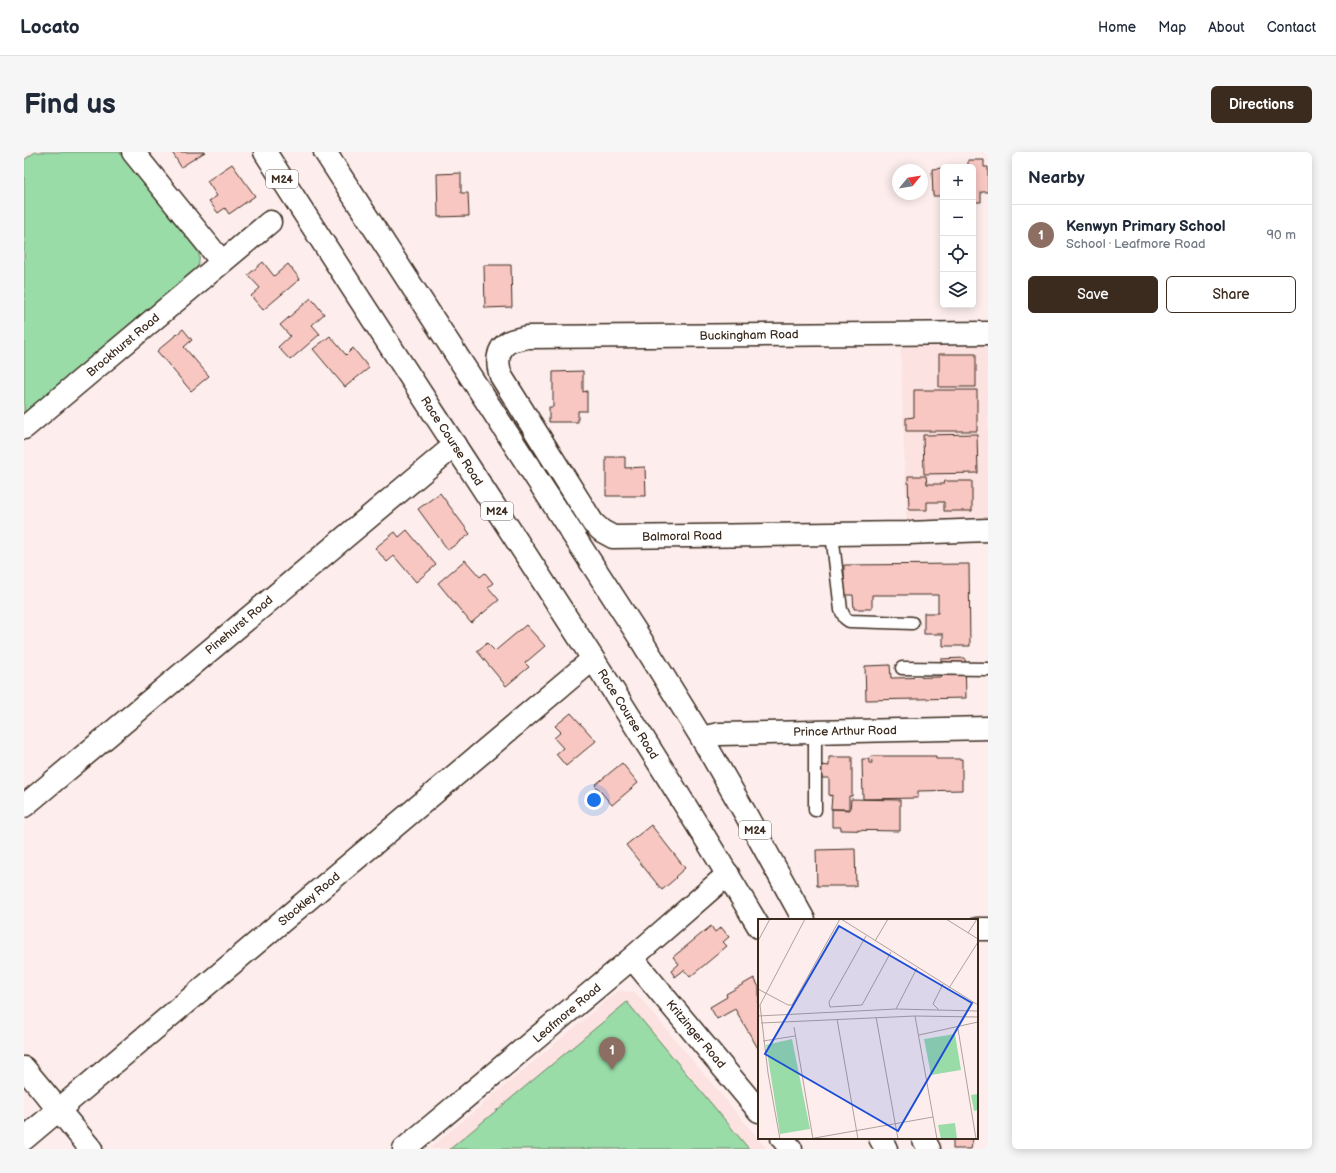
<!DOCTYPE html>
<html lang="en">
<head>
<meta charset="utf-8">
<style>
	:root { --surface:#fff; --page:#f6f6f7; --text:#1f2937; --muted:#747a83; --line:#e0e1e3; --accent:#3b2a1e }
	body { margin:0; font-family:"Balsamiq Sans",sans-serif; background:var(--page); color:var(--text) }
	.controls { position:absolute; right:12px; top:12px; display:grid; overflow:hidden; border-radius:6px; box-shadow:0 2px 10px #0003 }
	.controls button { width:36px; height:36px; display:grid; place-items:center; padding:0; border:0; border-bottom:1px solid var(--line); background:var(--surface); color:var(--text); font:20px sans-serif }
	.compass { position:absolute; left:868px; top:12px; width:36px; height:36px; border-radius:50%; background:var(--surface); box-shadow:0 2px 10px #0003; rotate:60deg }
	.you { position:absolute; left:570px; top:648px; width:14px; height:14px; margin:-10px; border:3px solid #fff; border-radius:50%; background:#1a73e8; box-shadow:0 0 0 6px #1a73e833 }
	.badge { display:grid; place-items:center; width:26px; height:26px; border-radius:50%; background:var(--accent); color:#fff; font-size:13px; font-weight:700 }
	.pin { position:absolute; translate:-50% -33px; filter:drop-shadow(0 1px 2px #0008) }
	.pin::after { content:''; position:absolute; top:21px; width:14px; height:12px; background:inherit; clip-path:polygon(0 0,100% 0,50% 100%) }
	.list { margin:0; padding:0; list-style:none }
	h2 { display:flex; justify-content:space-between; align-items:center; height:52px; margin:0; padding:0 16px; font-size:17px }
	h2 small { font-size:13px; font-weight:400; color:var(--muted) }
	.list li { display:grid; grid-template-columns:26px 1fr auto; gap:12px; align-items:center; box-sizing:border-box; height:60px; padding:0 16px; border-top:1px solid var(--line) }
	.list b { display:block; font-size:15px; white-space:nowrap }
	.list p { margin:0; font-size:13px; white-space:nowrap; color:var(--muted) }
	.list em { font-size:13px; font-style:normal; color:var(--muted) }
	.actions { display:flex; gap:8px; padding:12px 16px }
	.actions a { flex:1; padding:9px 0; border:1px solid var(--accent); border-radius:6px; text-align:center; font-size:14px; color:var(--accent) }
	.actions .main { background:var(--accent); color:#fff }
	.icon { flex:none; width:22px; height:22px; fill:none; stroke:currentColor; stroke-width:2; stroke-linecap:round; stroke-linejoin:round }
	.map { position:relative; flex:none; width:964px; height:997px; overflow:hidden; border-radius:6px }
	header { display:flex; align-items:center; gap:24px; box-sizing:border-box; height:56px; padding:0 20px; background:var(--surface); border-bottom:1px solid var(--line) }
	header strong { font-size:19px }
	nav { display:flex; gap:22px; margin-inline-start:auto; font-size:14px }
	.intro { display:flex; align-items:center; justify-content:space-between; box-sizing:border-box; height:96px; padding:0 24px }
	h1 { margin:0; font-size:28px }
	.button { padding:10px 18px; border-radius:6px; background:var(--accent); color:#fff; font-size:14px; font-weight:700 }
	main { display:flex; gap:24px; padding:0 24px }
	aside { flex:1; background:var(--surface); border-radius:6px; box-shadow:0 2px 10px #0003 }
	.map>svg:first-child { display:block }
	.built { fill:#fce2e0 }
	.green { fill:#99dca8; stroke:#6a8363 }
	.building { fill:#f8c7c2; stroke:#3b2a1e }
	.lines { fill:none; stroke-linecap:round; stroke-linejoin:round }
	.service-casing { stroke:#3b2a1e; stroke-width:15 }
	.minor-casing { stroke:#3b2a1e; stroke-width:25 }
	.tertiary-casing { stroke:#3b2a1e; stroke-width:25 }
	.primary-casing { stroke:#3b2a1e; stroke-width:25 }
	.service { stroke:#fff; stroke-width:12 }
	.minor { stroke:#fff; stroke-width:22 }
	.tertiary { stroke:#fff; stroke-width:22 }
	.primary { stroke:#fff; stroke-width:22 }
	.labels { text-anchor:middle; stroke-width:3; stroke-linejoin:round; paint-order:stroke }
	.shield { fill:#fff; stroke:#766a62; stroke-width:1 }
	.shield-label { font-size:11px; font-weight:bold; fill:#3b2a1e }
	.street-label { font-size:12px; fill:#3b2a1e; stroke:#fff }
	.inset-road { fill:none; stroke:#afa09a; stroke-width:1 }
	.view { fill:#1d4ed8; fill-opacity:0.15; stroke:#1d4ed8; stroke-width:2 }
	.inset-edge { fill:none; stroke:#3b2a1e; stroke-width:2 }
</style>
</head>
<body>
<header>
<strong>Locato</strong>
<nav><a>Home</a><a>Map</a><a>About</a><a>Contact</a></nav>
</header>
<div class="intro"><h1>Find us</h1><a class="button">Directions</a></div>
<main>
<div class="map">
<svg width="964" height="997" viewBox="0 0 964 997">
	<rect width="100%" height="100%" fill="#fdeeed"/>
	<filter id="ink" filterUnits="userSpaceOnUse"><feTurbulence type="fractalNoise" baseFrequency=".025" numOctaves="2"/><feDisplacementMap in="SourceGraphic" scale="8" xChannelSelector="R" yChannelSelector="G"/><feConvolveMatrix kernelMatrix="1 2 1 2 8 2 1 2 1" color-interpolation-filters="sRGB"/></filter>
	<g filter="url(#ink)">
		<path class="built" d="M876,181H964V378L883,381Z
			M594,839L611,840L743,997H405Z"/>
		<path class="green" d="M11,0H95L171,91C176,101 177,108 172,119L0,265V8Z
			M603,850L725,997H426Z"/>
		<path class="building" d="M148,0H181L157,15Z
			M944,8H960V15H964V40H957V50H949V15H944Z
			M208,12L231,44L205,62L201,56L194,61L185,49L193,44L183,29Z
			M919,16V44H909L908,17Z
			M437,21V41H444L445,64L414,65L413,22Z
			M239,110L250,124L264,112L276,127L239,158L227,144L236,136L224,123Z
			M460,113H487L488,155L461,156Z
			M287,146L300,162L288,173L296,182L266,208L254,195L266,184L256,173Z
			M159,177L168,188L160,195L185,224L167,239L133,199Z
			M306,184L322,203L329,196L345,216L321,235L289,197Z
			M915,202H952V235H915Z
			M559,219V240L563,239V259H554V270H525V255H529V220Z
			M890,238H953V279H882V266L890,265Z
			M953,282L954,321L900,322L899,283Z
			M582,305H601V316L621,315L622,344H582Z
			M884,324H902L903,332H920L921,329H948V359H920V350H903V358H885Z
			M416,341L446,382L424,398L394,357Z
			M383,378L412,413L392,430L370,404L363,410L351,396L371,380L375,385Z
			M441,408L456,425L461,421L469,431L464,435L475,448L447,471L414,431Z
			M945,412L946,494H919V482H900V461H914V443H848V457H830L829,443H820V413Z
			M502,473L521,494L501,511L505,515L482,534L453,499L463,491L471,499Z
			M941,506L942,546L842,548L841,514L866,513L867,526L917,525V507Z
			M547,561L572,589L542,614L532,602L539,596L530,586L537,580L531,574Z
			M847,604H912V607H938V638L894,639V646L839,647L838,607H845V611H848Z
			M805,605H828V644H825V657H807L808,643L805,644V626H797V613L805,614Z
			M598,611L614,631L588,653L571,633Z
			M827,647L876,648V679L817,678V675H808V657L826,658Z
			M627,673L661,716L651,725L652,726L638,738L602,693Z
			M831,697L832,734H793L792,698Z
			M687,774L691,780L697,775L705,785L699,790L703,794L666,825L660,818L651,825L647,819L655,812L649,805Z
			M730,826L735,835V898L711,857L693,867L686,855L703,845L702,842Z
			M927,986H949L947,997H929V989Z"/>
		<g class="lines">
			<g class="service-casing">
				<path id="service" d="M808,382L817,458L821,466L825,469L888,471
					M878,516L964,517
					M791,580V658"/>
			</g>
			<g class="minor-casing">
				<path id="minor" d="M109,0L198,110
					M964,181L503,185C497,187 490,187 485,190C472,197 473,212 477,224L569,371L578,379L589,385L883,381L964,378
					M0,276L246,70
					M0,654L431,293
					M608,806L735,959
					M0,916L67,997
					M758,986L767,997
					M0,987L569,507
					M380,997L608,806L704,722"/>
			</g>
			<g class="tertiary-casing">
				<path id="tertiary" d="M679,588L686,584L695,582L964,576
					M953,777H964"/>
			</g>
			<g class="primary-casing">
				<path id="primary" d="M241,0C405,258 578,511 735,775
					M301,0L614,483L679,588L721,661L780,768
					M856,986L862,997
					M899,986L905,997"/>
			</g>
			<use href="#service" class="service"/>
			<use href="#minor" class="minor"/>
			<use href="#tertiary" class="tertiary"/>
			<use href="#primary" class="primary"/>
		</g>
	</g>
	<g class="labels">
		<g class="shield">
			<rect x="242" y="18" width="32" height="18" rx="3"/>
			<rect x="457" y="350" width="32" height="18" rx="3"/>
			<rect x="715" y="669" width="32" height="18" rx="3"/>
		</g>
		<g class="shield-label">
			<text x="258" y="31">M24</text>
			<text x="473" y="363">M24</text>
			<text x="731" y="682">M24</text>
		</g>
		<g class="street-label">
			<text transform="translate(725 183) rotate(-1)" y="4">Buckingham Road</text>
			<text transform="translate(99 193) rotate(-40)" y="4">Brockhurst Road</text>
			<text transform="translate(428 289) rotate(57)" y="4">Race Course Road</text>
			<text transform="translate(658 384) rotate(-1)" y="4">Balmoral Road</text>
			<text transform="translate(215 473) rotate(-40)" y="4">Pinehurst Road</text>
			<text transform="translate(604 562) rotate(58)" y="4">Race Course Road</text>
			<text transform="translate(821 579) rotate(-1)" y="4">Prince Arthur Road</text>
			<text transform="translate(285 747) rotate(-40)" y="4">Stockley Road</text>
			<text transform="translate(543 861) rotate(-40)" y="4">Leafmore Road</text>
			<text transform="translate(672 882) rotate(50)" y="4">Kritzinger Road</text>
		</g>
	</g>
	<g transform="translate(734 767)">
		<rect width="220" height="220" fill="#fdeeed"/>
		<path d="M197,115L203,151L173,156L166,120ZM34,120L52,210L22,215L8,126ZM220,175V191L216,192L213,176ZM197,204L199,220H183L180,206Z" fill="#99dca8"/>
		<path class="inset-road" d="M83,0L220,86M188,0L220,20M210,14L219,0M108,17L71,83L72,88L104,86L133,33M0,22L12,0M117,22L130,0M191,69L220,23M0,70L30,86H34L82,0M138,90L159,49M181,91L175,85L185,65M0,97L138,90L220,92M157,97L179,220M118,98L140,220M79,100L100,220M3,104L157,97L220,98M36,108L55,220M200,110L218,220M161,116L220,103M5,122L37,117M22,220L10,154L2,86L47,0M51,220L175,198"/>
		<path class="view" d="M81,7L214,84L140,212L7,135Z"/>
		<rect width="220" height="220" class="inset-edge"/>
	</g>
</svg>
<div class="controls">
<button>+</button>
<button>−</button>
<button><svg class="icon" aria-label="locate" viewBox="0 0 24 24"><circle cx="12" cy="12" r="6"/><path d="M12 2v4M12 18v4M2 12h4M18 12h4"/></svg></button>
<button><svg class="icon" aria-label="layers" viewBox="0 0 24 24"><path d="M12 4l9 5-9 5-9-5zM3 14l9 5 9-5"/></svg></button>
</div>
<svg class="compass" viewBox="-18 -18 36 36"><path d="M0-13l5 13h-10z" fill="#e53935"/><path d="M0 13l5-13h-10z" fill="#747a83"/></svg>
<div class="you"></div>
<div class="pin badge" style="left:588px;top:918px;background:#8d6e63">1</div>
</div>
<aside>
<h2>Nearby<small></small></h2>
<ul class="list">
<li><span class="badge" style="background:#8d6e63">1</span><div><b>Kenwyn Primary School</b><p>School · Leafmore Road</p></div><em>90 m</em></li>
</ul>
<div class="actions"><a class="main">Save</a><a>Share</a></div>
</aside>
</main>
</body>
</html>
